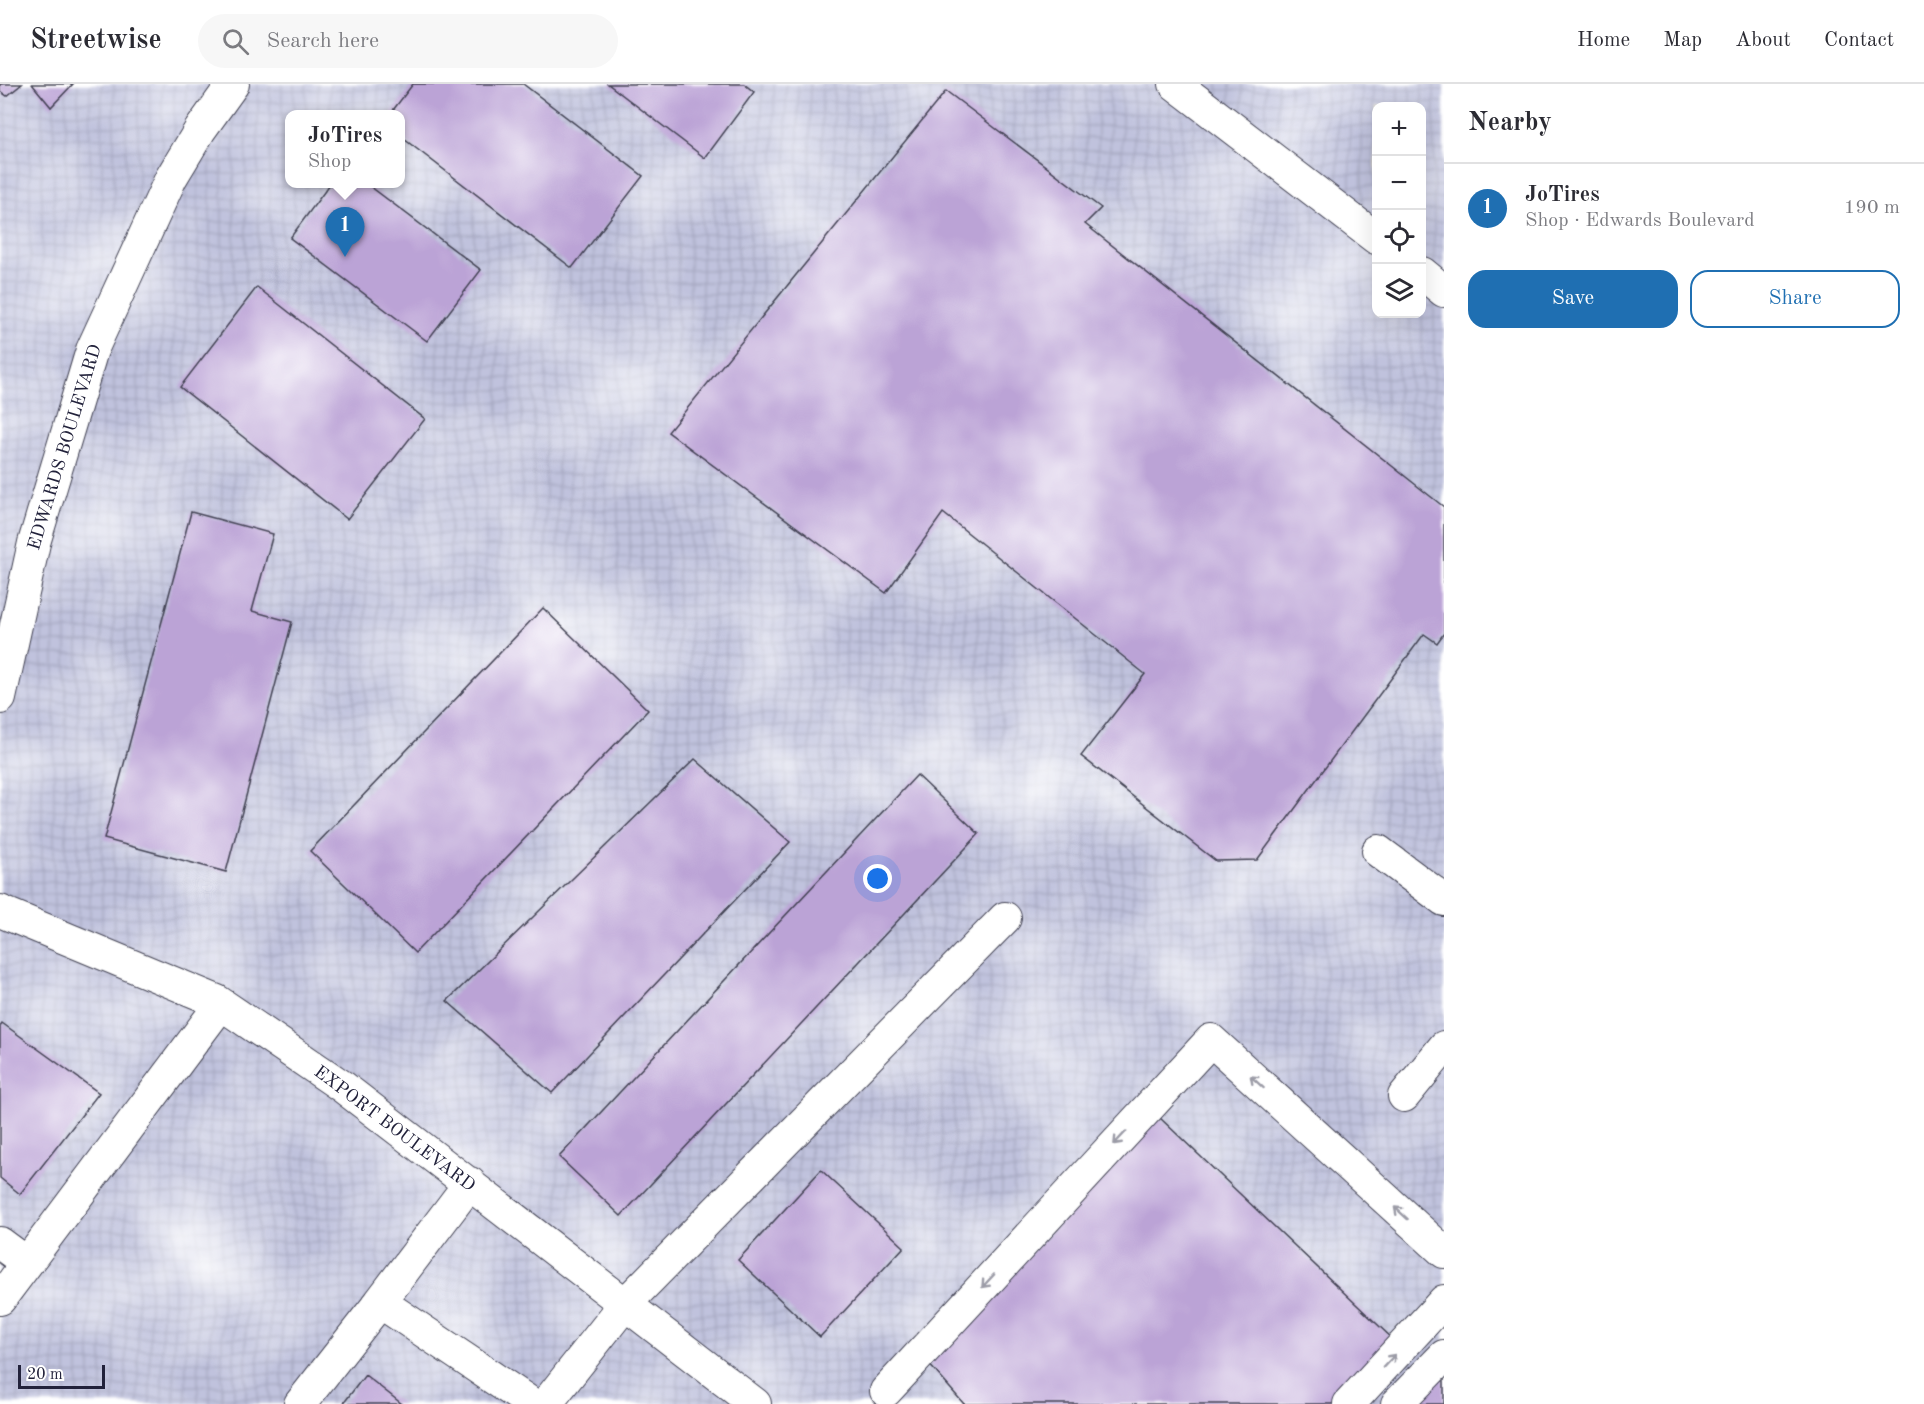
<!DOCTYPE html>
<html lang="en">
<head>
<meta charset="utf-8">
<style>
	:root { --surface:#fff; --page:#f7f7f7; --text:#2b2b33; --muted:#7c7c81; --line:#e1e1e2; --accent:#1f6fb2 }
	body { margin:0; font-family:"Old Standard TT",serif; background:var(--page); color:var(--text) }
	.controls { position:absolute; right:18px; top:18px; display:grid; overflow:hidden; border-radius:12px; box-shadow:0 6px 24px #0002 }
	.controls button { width:54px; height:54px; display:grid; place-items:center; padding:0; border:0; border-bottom:2px solid var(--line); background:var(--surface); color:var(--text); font:30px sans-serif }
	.scale { position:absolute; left:18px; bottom:15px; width:87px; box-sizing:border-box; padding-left:6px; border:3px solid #22223b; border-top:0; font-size:16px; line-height:21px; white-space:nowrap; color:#22223b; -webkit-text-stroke:4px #fff; paint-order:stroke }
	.you { position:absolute; left:878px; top:795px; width:21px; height:21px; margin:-15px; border:4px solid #fff; border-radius:50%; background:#1a73e8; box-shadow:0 0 0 9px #1a73e833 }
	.badge { display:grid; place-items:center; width:39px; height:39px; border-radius:50%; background:var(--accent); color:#fff; font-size:20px; font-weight:700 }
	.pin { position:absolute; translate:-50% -50px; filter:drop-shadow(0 2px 3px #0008) }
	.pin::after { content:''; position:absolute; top:32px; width:21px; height:18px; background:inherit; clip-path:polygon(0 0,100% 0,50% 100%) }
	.popup { position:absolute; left:285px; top:26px; width:120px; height:78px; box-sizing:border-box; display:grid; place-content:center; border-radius:12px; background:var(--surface); filter:drop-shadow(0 2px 4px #0005); font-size:20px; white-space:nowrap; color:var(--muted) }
	.popup b { font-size:22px; color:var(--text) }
	.popup::after { content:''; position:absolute; left:50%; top:100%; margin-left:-12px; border:12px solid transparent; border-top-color:var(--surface) }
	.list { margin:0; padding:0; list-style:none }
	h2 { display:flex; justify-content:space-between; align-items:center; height:78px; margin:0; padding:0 24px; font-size:26px }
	h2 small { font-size:20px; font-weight:400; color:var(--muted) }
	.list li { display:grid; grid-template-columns:39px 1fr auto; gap:18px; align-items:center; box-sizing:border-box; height:90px; padding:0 24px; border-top:2px solid var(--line) }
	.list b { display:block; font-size:22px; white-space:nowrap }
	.list p { margin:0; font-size:20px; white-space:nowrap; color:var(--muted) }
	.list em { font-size:20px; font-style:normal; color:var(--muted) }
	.actions { display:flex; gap:12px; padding:18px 24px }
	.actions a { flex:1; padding:14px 0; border:2px solid var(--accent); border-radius:18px; text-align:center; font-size:21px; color:var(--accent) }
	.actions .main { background:var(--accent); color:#fff }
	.icon { flex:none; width:33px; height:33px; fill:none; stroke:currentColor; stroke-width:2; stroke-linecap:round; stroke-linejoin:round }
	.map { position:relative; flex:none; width:1444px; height:1320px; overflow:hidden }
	header { display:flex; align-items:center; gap:36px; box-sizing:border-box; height:84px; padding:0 30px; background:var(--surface); border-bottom:2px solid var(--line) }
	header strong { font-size:28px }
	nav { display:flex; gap:33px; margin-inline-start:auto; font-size:21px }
	.search { width:420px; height:54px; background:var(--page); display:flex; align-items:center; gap:15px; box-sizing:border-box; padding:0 21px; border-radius:33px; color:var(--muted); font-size:22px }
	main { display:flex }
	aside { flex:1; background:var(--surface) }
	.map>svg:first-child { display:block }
	.industrial { fill:url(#industrial-grid); fill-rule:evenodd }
	.building { fill:#bba3d6 }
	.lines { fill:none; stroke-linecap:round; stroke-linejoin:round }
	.minor-casing { stroke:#404051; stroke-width:34 }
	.minor { stroke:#fff; stroke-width:32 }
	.oneway { stroke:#9c9ca7 }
	.labels { text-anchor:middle; stroke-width:4.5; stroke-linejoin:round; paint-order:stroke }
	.street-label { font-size:18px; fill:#22223b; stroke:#fff }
</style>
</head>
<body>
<header>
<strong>Streetwise</strong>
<div class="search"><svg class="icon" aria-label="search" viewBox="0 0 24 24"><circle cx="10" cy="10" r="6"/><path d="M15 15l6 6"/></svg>Search here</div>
<nav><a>Home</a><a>Map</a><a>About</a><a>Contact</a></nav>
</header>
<main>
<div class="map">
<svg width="1444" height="1320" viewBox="0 0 1444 1320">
	<defs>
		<pattern id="industrial-grid" width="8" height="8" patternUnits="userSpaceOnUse" patternTransform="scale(1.5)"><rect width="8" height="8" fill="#c0c2dd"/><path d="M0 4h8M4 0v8" fill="none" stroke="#a5a6bf"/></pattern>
	</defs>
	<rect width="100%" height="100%" fill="#fff"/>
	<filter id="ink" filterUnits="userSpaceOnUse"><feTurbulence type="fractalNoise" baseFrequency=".0167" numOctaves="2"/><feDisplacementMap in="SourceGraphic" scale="12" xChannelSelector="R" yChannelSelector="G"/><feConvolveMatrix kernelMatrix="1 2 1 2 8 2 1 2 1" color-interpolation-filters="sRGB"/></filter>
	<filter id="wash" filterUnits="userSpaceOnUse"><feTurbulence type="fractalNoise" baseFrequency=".008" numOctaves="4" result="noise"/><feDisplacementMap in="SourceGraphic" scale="24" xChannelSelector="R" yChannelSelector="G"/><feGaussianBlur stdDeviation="1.35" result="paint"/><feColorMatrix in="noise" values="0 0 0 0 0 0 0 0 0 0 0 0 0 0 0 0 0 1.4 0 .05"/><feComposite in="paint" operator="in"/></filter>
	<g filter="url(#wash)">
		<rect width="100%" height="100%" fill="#ede7cb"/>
		<path class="industrial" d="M0,0H1444V1320H0ZM1376,22H1422V230H1376ZM290,30H400V100H290Z"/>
		<g id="blocks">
			<path class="building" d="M0,0H22L7,12L0,7Z
				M32,0H73L51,23Z
				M413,0H523L643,92L572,184L400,52V30H390Z
				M608,0H744L754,8L705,74Z
				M946,7L1101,124L1085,140L1444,423V549L1437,559L1424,550L1257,776L1216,777L1081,672L1145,590L943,429L886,509L668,348Z
				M330,100H367L481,186L427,257L290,154Z
				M257,203L425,335L347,435L180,303Z
				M191,428L273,450L252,527L292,538L226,788L104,755Z
				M543,524L648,626L415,869L310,767Z
				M695,675L790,758L552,1009L447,917Z
				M917,691L979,750L621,1132L559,1073Z
				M2,939L99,1009L20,1110L0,1094V942Z
				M1159,1033L1396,1258L1337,1320H964L928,1279Z
				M821,1086L904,1163L820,1253L738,1176Z
				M1444,1282V1320H1408Z
				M365,1291L402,1320H343Z"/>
		</g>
	</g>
	<g filter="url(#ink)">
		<use href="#blocks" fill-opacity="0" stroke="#404051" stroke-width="1.5"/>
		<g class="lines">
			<g class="minor-casing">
				<path id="minor" d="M1175,0L1376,154
					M1422,189L1444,207
					M0,614L34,459L92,266L171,94L200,46L233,0
					M1378,767L1444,816
					M0,827L217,917L343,1003L755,1320
					M1404,1012L1444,963
					M470,1099L380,1218L532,1320
					M0,1159L27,1179
					M0,1215L221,920
					M886,1307L1211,956L1444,1168
					M300,1320L380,1218
					M546,1320L625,1220L1005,834
					M1349,1320L1444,1217
					M1397,1320L1444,1272"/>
			</g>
			<use href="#minor" class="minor"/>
		</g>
		<defs><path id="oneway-shaft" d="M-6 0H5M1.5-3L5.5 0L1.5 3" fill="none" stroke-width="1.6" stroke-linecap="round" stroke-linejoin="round" transform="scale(1.5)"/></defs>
		<g class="oneway">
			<use href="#oneway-shaft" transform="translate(1257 998) rotate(-138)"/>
			<use href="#oneway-shaft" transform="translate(1120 1054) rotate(133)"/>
			<use href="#oneway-shaft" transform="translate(1401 1129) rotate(-138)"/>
			<use href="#oneway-shaft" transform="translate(988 1197) rotate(133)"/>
			<use href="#oneway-shaft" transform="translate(1389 1277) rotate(-47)"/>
		</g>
	</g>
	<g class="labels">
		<g class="street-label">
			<text transform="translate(64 363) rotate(-73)" y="6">EDWARDS BOULEVARD</text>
			<text transform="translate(395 1044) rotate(37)" y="6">EXPORT BOULEVARD</text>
		</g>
	</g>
</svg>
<div class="controls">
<button>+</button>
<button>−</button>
<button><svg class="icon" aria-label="locate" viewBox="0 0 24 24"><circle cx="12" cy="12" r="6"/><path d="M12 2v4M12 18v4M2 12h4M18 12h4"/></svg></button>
<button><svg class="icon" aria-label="layers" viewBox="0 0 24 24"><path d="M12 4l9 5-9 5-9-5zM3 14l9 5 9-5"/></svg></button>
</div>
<div class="scale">20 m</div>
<div class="you"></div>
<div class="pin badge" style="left:345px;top:173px">1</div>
<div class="popup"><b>JoTires</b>Shop</div>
</div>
<aside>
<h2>Nearby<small></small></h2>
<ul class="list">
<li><span class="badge">1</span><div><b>JoTires</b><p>Shop · Edwards Boulevard</p></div><em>190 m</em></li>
</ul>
<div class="actions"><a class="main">Save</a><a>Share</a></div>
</aside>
</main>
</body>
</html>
